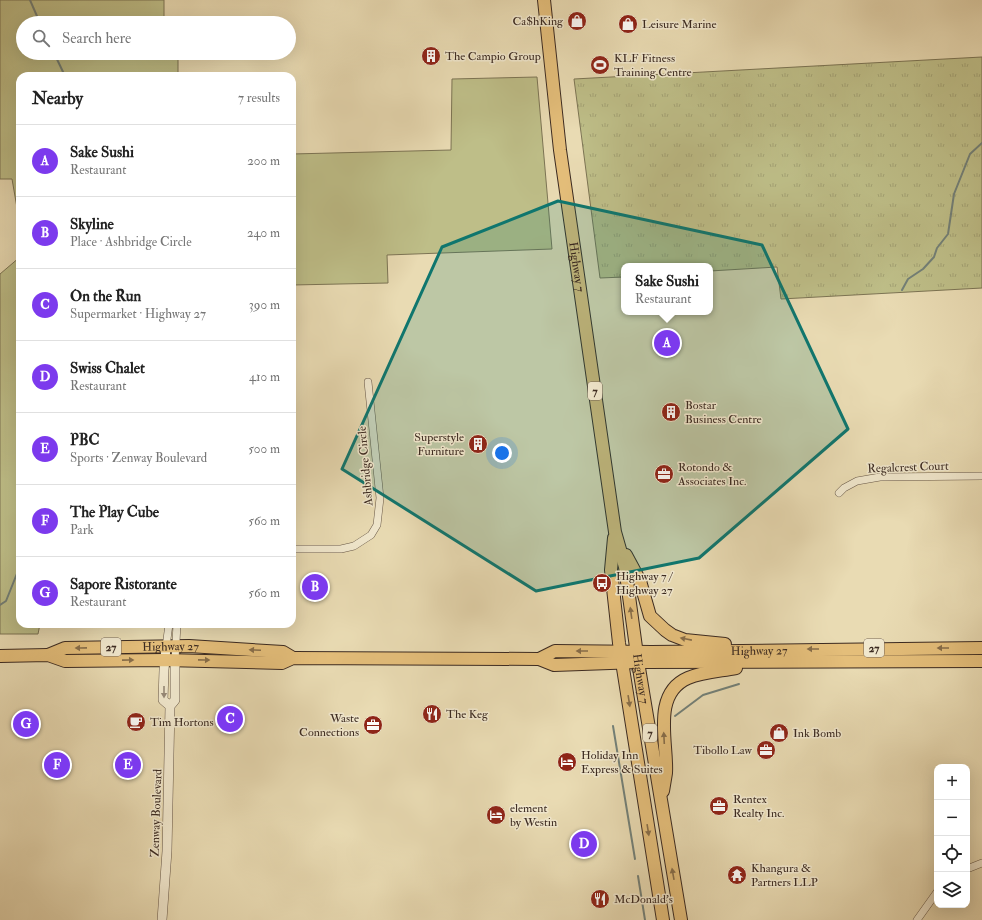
<!DOCTYPE html>
<html lang="en">
<head>
<meta charset="utf-8">
<style>
	:root { --surface:#fff; --page:#f6f6f6; --text:#222; --muted:#767676; --line:#e0e0e0; --accent:#7c3aed }
	body { margin:0; font-family:"IM FELL Double Pica",serif; background:var(--page); color:var(--text) }
	.controls { position:absolute; right:12px; bottom:12px; display:grid; overflow:hidden; border-radius:8px; box-shadow:0 4px 16px #0002 }
	.controls button { width:36px; height:36px; display:grid; place-items:center; padding:0; border:0; border-bottom:1px solid var(--line); background:var(--surface); color:var(--text); font:20px sans-serif }
	.you { position:absolute; left:502px; top:453px; width:14px; height:14px; margin:-10px; border:3px solid #fff; border-radius:50%; background:#1a73e8; box-shadow:0 0 0 6px #1a73e833 }
	.badge { display:grid; place-items:center; width:26px; height:26px; border-radius:50%; background:var(--accent); color:#fff; font-size:13px; font-weight:700 }
	.pin { position:absolute; translate:-50% -50%; border:2px solid #fff; box-shadow:0 1px 4px #0006 }
	.popup { position:absolute; left:621px; top:263px; width:92px; height:52px; box-sizing:border-box; display:grid; place-content:center; border-radius:8px; background:var(--surface); filter:drop-shadow(0 1px 3px #0005); font-size:13px; white-space:nowrap; color:var(--muted) }
	.popup b { font-size:15px; color:var(--text) }
	.popup::after { content:''; position:absolute; left:50%; top:100%; margin-left:-8px; border:8px solid transparent; border-top-color:var(--surface) }
	.list { margin:0; padding:0; list-style:none }
	h2 { display:flex; justify-content:space-between; align-items:center; height:52px; margin:0; padding:0 16px; font-size:17px }
	h2 small { font-size:13px; font-weight:400; color:var(--muted) }
	.list li { display:grid; grid-template-columns:26px 1fr auto; gap:12px; align-items:center; box-sizing:border-box; height:72px; padding:0 16px; border-top:1px solid var(--line) }
	.list b { display:block; font-size:15px; white-space:nowrap }
	.list p { margin:0; font-size:13px; white-space:nowrap; color:var(--muted) }
	.list em { font-size:13px; font-style:normal; color:var(--muted) }
	.icon { flex:none; width:22px; height:22px; fill:none; stroke:currentColor; stroke-width:2; stroke-linecap:round; stroke-linejoin:round }
	.map { position:relative; flex:none; width:982px; height:920px; overflow:hidden }
	.search { position:absolute; background:var(--surface); box-shadow:0 4px 16px #0002; left:16px; top:16px; width:280px; height:44px; display:flex; align-items:center; gap:10px; box-sizing:border-box; padding:0 14px; border-radius:22px; color:var(--muted); font-size:15px }
	.panel { position:absolute; background:var(--surface); box-shadow:0 4px 16px #0002; left:16px; top:72px; width:280px; height:556px; border-radius:12px }
	.map>svg:first-child { display:block }
	.grass { fill:url(#grass-tufts); stroke:#7c7454 }
	.park { fill:#bebe88; stroke:#7c7454 }
	.lines { fill:none; stroke-linecap:round; stroke-linejoin:round }
	.stream { stroke:#738078; stroke-width:2 }
	.minor-casing { stroke:#665646; stroke-width:8 }
	.tertiary-casing { stroke:#665646; stroke-width:10 }
	.primary-casing { stroke:#3b2a21; stroke-width:14 }
	.minor { stroke:#f1e8ce; stroke-width:7 }
	.tertiary { stroke:#f1e8ce; stroke-width:9 }
	.primary { stroke:#e4be7a; stroke-width:12 }
	.oneway { fill:#876d49 }
	.oneway2 { fill:#968978 }
	.marked { fill:#0f766e; fill-opacity:0.2; stroke:#0f766e; stroke-width:3; stroke-linejoin:round }
	.labels { text-anchor:middle; stroke-width:3; stroke-linejoin:round; paint-order:stroke }
	.shield { fill:#f1e8ce; stroke:#726355; stroke-width:1 }
	.shield-label { font-size:11px; font-weight:bold; fill:#3b2a21 }
	.poi-label { font-size:12px; fill:#3b2a21; stroke:#f1e8ce; text-anchor:start }
	.street-label { font-size:12px; fill:#3b2a21; stroke:#f1e8ce }
</style>
</head>
<body>
<div class="map">
<svg width="982" height="920" viewBox="0 0 982 920">
	<defs>
		<pattern id="grass-tufts" width="24" height="20" patternUnits="userSpaceOnUse"><rect width="24" height="20" fill="#bebe88"/><path d="M3 7l-1-3M5 7V3M7 7l1-3M15 17l-1-3M17 17v-4M19 17l1-3" fill="none" stroke="#a4a375"/></pattern>
	</defs>
	<rect width="100%" height="100%" fill="#e9dbb3"/>
	<filter id="stains"><feTurbulence type="fractalNoise" baseFrequency=".005" numOctaves="4"/><feColorMatrix values="0 0 0 0 .2 0 0 0 0 .09 0 0 0 0 .02 0 0 0 .5 -.17"/></filter>
	<radialGradient id="worn" r=".72"><stop offset=".6" stop-color="#630" stop-opacity="0"/><stop offset="1" stop-color="#630" stop-opacity=".3"/></radialGradient>
	<path class="grass" d="M982,57V288L781,299L777,267L710,271V266H624V277L600,278L574,79Z"/>
	<path class="park" d="M0,0H164V23H23V53H164V56L178,57V76H20V225L12,179H0Z
		M537,77L552,249L387,255L388,283L292,285V154L451,150L452,79Z
		M20,257V624H40L38,634H0V274Z"/>
	<g class="lines">
		<path class="stream" d="M30,0L40,23
			M54,53L65,76
			M902,290L908,279L923,269L934,257L937,248L948,234L954,194L970,154L982,143
			M0,605L6,601L20,566
			M675,716L703,695L739,684
			M613,726L635,859
			M638,876L645,920"/>
		<g class="minor-casing">
			<path id="minor" d="M839,493L844,488L857,481L880,477L982,476
				M292,549H341L354,546L371,535L377,525L380,498L368,382
				M166,647L169,624
				M175,660L177,624
				M967,869L982,863
				M917,920L937,892"/>
		</g>
		<g class="tertiary-casing">
			<path id="tertiary" d="M166,647L164,670L163,700L170,706
				M162,920L167,851L170,706L175,700V660"/>
		</g>
		<g class="primary-casing">
			<g id="primary">
				<path id="s1" d="M544,0L560,150L615,532L625,567L638,662L681,920"/>
				<path d="M614,538L611,570L619,643L663,920"/>
				<path d="M626,555L640,581L650,616L665,630L672,635L685,640L725,644"/>
				<path id="s2" d="M48,655L65,648L189,646L283,652L293,658"/>
				<path d="M0,656L48,655L65,661L165,660L282,663L293,658L539,659L554,665L638,662L982,661"/>
				<path id="s3" d="M539,659L555,651L652,652L982,648"/>
				<path d="M663,791C664,785 665,779 666,773C668,744 651,694 688,678C702,672 720,671 736,668"/>
			</g>
		</g>
		<use href="#minor" class="minor"/>
		<use href="#tertiary" class="tertiary"/>
		<use href="#primary" class="primary"/>
	</g>
	<defs><path id="oneway-solid" d="M-6-.8H1V-3.2L6.5 0L1 3.2V.8H-6Z"/></defs>
	<g class="oneway">
		<use href="#oneway-solid" transform="translate(631 613) rotate(-98)"/>
		<use href="#oneway-solid" transform="translate(686 639) rotate(-169)"/>
		<use href="#oneway-solid" transform="translate(81 648) rotate(179)"/>
		<use href="#oneway-solid" transform="translate(943 648) rotate(180)"/>
		<use href="#oneway-solid" transform="translate(813 649) rotate(180)"/>
		<use href="#oneway-solid" transform="translate(255 650) rotate(-177)"/>
		<use href="#oneway-solid" transform="translate(582 651) rotate(-180)"/>
		<use href="#oneway-solid" transform="translate(128 660) rotate(-1)"/>
		<use href="#oneway-solid" transform="translate(204 660) rotate(1)"/>
		<use href="#oneway-solid" transform="translate(629 701) rotate(81)"/>
		<use href="#oneway-solid" transform="translate(664 738) rotate(-93)"/>
		<use href="#oneway-solid" transform="translate(648 830) rotate(81)"/>
		<use href="#oneway-solid" transform="translate(673 874) rotate(-100)"/>
	</g>
	<use class="oneway2" href="#oneway-solid" transform="translate(164 692) rotate(90)"/>
	<path class="marked" d="M558,201L762,245L848,429L699,558L536,591L342,469L442,247Z"/>
	<defs>
		<g id="shop-disc" transform="scale(1)"><circle r="9.5" fill="#8f2418" stroke="#f1e8ce"/><path d="M-5-2.5h2.3a2.7 3.5 0 0 1 5.4 0H5L5.5 6h-11ZM-1.5-2.5h3a1.5 2.3 0 0 0-3 0Z" fill="#fff"/></g>
		<g id="building-disc" transform="scale(1)"><circle r="9.5" fill="#8f2418" stroke="#f1e8ce"/><path d="M-4-6H4V6H1V3H-1V6H-4ZM-2.5-4.3h1.7v1.8h-1.7ZM.8-4.3h1.7v1.8H.8ZM-2.5-1h1.7V.8h-1.7ZM.8-1h1.7V.8H.8Z" fill="#fff"/></g>
		<g id="stadium-disc" transform="scale(1)"><circle r="9.5" fill="#8f2418" stroke="#f1e8ce"/><path d="M0-5a6.5 5 0 1 0 0 10a6.5 5 0 1 0 0-10ZM-3.5-1.8h7v3.6h-7Z" fill="#fff"/></g>
		<g id="office-disc" transform="scale(1)"><circle r="9.5" fill="#8f2418" stroke="#f1e8ce"/><path d="M-6-3h4V-5.5h4V-3h4V5H-6ZM-1-4.5V-3h2v-1.5ZM-6 0V1H6V0Z" fill="#fff"/></g>
		<g id="bus-disc" transform="scale(1)"><circle r="9.5" fill="#8f2418" stroke="#f1e8ce"/><path d="M-5-6H5V4H4V6H2V4H-2V6H-4V4H-5ZM-3.5-4V0h7V-4ZM-3.5 1.2v1.5H-2V1.2ZM2 1.2v1.5H3.5V1.2Z" fill="#fff"/></g>
		<g id="restaurant-disc" transform="scale(1)"><circle r="9.5" fill="#8f2418" stroke="#f1e8ce"/><path d="M-5-6h1v4h1v-4h1v4h1v-4h1v5L-1.5 .5V6h-2V.5L-5-1ZM5-6V6H3V1.5H1.5Q1.5-4 5-6Z" fill="#fff"/></g>
		<g id="cafe-disc" transform="scale(1)"><circle r="9.5" fill="#8f2418" stroke="#f1e8ce"/><path d="M-5.5-4.5H6V0H3Q3 3.5 0 3.5H-2.5Q-5.5 3.5-5.5 0ZM3-3.2v2h1.7v-2ZM-6 4.5H4V6H-6Z" fill="#fff"/></g>
		<g id="hotel-disc" transform="scale(1)"><circle r="9.5" fill="#8f2418" stroke="#f1e8ce"/><path d="M-6-4.5h1.5V1H6V5H4.5V3h-9V5H-6ZM-4 0a1.8 1.8 0 1 1 3.6 0ZM.5 0V-2.5h3Q6-2.5 6 0Z" fill="#fff"/></g>
		<g id="temple-disc" transform="scale(1)"><circle r="9.5" fill="#8f2418" stroke="#f1e8ce"/><path d="M0-6L5-2H3V0L6.5 2.5H4V6H1.5V3h-3V6H-4V2.5H-6.5L-3 0V-2H-5Z" fill="#fff"/></g>
	</defs>
	<g fill-rule="evenodd">
		<use href="#shop-disc" x="577" y="21"/>
		<use href="#shop-disc" x="628" y="24"/>
		<use href="#building-disc" x="431" y="56"/>
		<use href="#stadium-disc" x="600" y="65"/>
		<use href="#building-disc" x="671" y="412"/>
		<use href="#building-disc" x="478" y="444"/>
		<use href="#office-disc" x="664" y="474"/>
		<use href="#bus-disc" x="602" y="583"/>
		<use href="#restaurant-disc" x="432" y="714"/>
		<use href="#cafe-disc" x="136" y="722"/>
		<use href="#office-disc" x="373" y="725"/>
		<use href="#shop-disc" x="779" y="733"/>
		<use href="#office-disc" x="766" y="750"/>
		<use href="#hotel-disc" x="567" y="762"/>
		<use href="#office-disc" x="719" y="806"/>
		<use href="#hotel-disc" x="496" y="815"/>
		<use href="#temple-disc" x="737" y="875"/>
		<use href="#restaurant-disc" x="600" y="899"/>
	</g>
	<g class="labels">
		<g class="shield">
			<rect x="588" y="382" width="14" height="18" rx="3"/>
			<rect x="101" y="638" width="20" height="18" rx="3"/>
			<rect x="864" y="639" width="20" height="18" rx="3"/>
			<rect x="643" y="724" width="14" height="18" rx="3"/>
		</g>
		<g class="shield-label">
			<text x="595" y="395">7</text>
			<text x="111" y="651">27</text>
			<text x="874" y="652">27</text>
			<text x="650" y="737">7</text>
		</g>
		<g class="poi-label">
			<text x="563" y="25" text-anchor="end">Ca$hKing</text>
			<text x="642" y="28">Leisure Marine</text>
			<text x="445" y="60">The Campio Group</text>
			<text x="614" y="62">KLF Fitness<tspan x="614" dy="14">Training Centre</tspan></text>
			<text x="685" y="409">Bostar<tspan x="685" dy="14">Business Centre</tspan></text>
			<text x="464" y="441" text-anchor="end">Superstyle<tspan x="464" dy="14">Furniture</tspan></text>
			<text x="678" y="471">Rotondo &amp;<tspan x="678" dy="14">Associates Inc.</tspan></text>
			<text x="616" y="580">Highway 7 /<tspan x="616" dy="14">Highway 27</tspan></text>
			<text x="446" y="718">The Keg</text>
			<text x="359" y="722" text-anchor="end">Waste<tspan x="359" dy="14">Connections</tspan></text>
			<text x="150" y="726">Tim Hortons</text>
			<text x="793" y="737">Ink Bomb</text>
			<text x="752" y="754" text-anchor="end">Tibollo Law</text>
			<text x="581" y="759">Holiday Inn<tspan x="581" dy="14">Express &amp; Suites</tspan></text>
			<text x="733" y="803">Rentex<tspan x="733" dy="14">Realty Inc.</tspan></text>
			<text x="510" y="812">element<tspan x="510" dy="14">by Westin</tspan></text>
			<text x="751" y="872">Khangura &amp;<tspan x="751" dy="14">Partners LLP</tspan></text>
			<text x="614" y="903">McDonald's</text>
		</g>
		<g class="street-label">
			<text dy="4" stroke="none"><textPath href="#s1" startOffset="269">Highway 7</textPath></text>
			<text transform="translate(365 466) rotate(-95)" y="4">Ashbridge Circle</text>
			<text transform="translate(908 467) rotate(-2)" y="4">Regalcrest Court</text>
			<text dy="4" stroke="none"><textPath href="#s2" startOffset="124">Highway 27</textPath></text>
			<text dy="4" stroke="none"><textPath href="#s3" startOffset="222">Highway 27</textPath></text>
			<text dy="4" stroke="none"><textPath href="#s1" startOffset="686">Highway 7</textPath></text>
			<text transform="translate(156 813) rotate(-88)" y="4">Zenway Boulevard</text>
		</g>
	</g>
	<rect width="100%" height="100%" filter="url(#stains)"/>
	<rect width="100%" height="100%" fill="url(#worn)"/>
</svg>
<div class="controls">
<button>+</button>
<button>−</button>
<button><svg class="icon" aria-label="locate" viewBox="0 0 24 24"><circle cx="12" cy="12" r="6"/><path d="M12 2v4M12 18v4M2 12h4M18 12h4"/></svg></button>
<button><svg class="icon" aria-label="layers" viewBox="0 0 24 24"><path d="M12 4l9 5-9 5-9-5zM3 14l9 5 9-5"/></svg></button>
</div>
<div class="you"></div>
<div class="pin badge" style="left:667px;top:343px">A</div>
<div class="popup"><b>Sake Sushi</b>Restaurant</div>
<div class="pin badge" style="left:315px;top:587px">B</div>
<div class="pin badge" style="left:230px;top:719px">C</div>
<div class="pin badge" style="left:584px;top:844px">D</div>
<div class="pin badge" style="left:128px;top:765px">E</div>
<div class="pin badge" style="left:57px;top:765px">F</div>
<div class="pin badge" style="left:26px;top:724px">G</div>
<div class="search"><svg class="icon" aria-label="search" viewBox="0 0 24 24"><circle cx="10" cy="10" r="6"/><path d="M15 15l6 6"/></svg>Search here</div>
<section class="panel">
<h2>Nearby<small>7 results</small></h2>
<ul class="list">
<li><span class="badge">A</span><div><b>Sake Sushi</b><p>Restaurant</p></div><em>200 m</em></li>
<li><span class="badge">B</span><div><b>Skyline</b><p>Place · Ashbridge Circle</p></div><em>240 m</em></li>
<li><span class="badge">C</span><div><b>On the Run</b><p>Supermarket · Highway 27</p></div><em>390 m</em></li>
<li><span class="badge">D</span><div><b>Swiss Chalet</b><p>Restaurant</p></div><em>410 m</em></li>
<li><span class="badge">E</span><div><b>PBC</b><p>Sports · Zenway Boulevard</p></div><em>500 m</em></li>
<li><span class="badge">F</span><div><b>The Play Cube</b><p>Park</p></div><em>560 m</em></li>
<li><span class="badge">G</span><div><b>Sapore Ristorante</b><p>Restaurant</p></div><em>560 m</em></li>
</ul>
</section>
</div>
</body>
</html>
